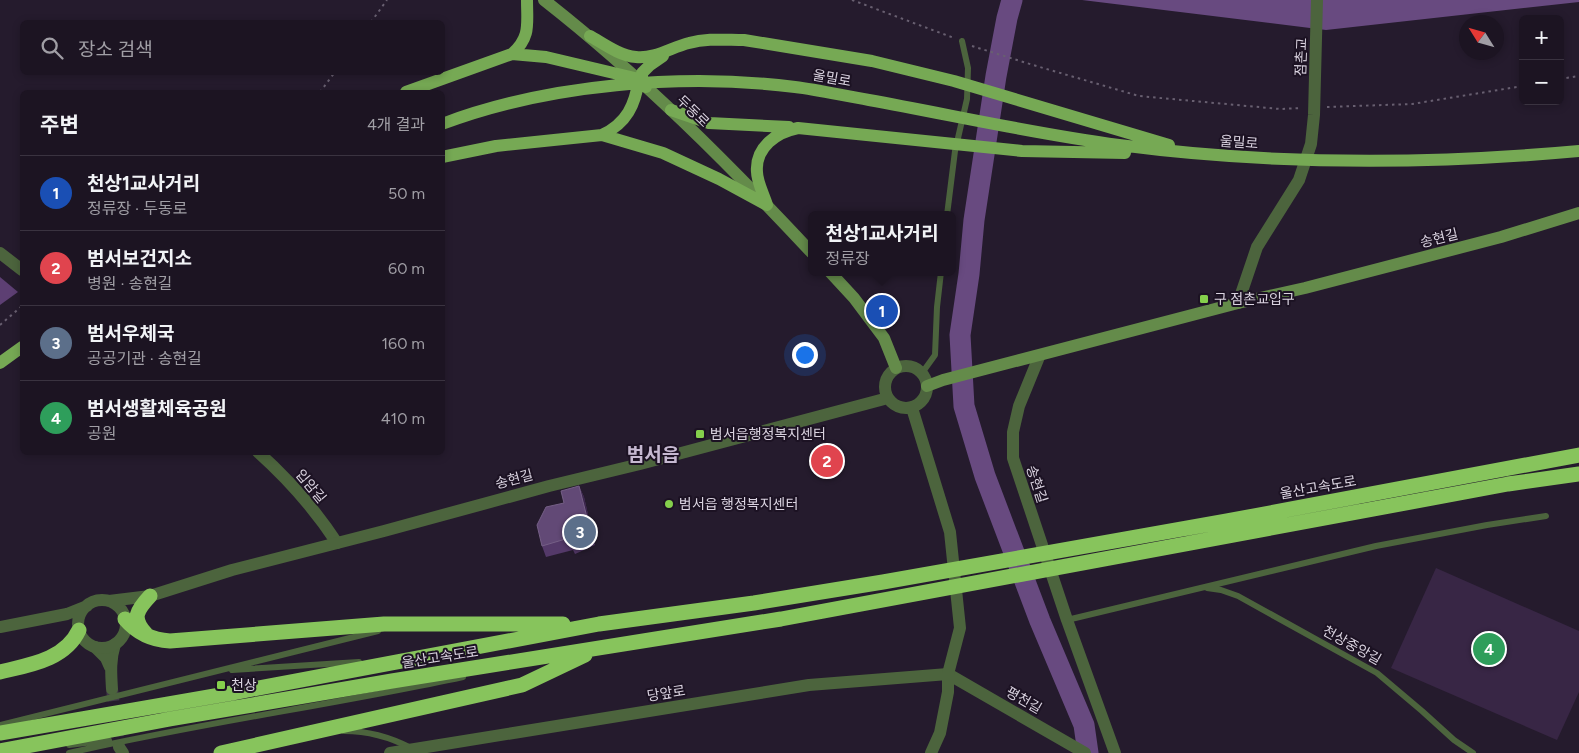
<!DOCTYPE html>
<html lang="ko">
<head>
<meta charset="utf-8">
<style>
	:root { --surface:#1c1422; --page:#29212f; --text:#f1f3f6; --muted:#a09ea5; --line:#3a3340; --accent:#0b8043 }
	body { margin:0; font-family:Figtree,"Noto Sans KR",sans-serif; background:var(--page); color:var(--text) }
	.controls { position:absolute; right:15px; top:15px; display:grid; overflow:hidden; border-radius:8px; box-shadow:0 2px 8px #0003 }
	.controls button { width:45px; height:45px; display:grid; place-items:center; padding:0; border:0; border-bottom:1px solid var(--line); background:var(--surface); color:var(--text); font:25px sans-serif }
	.compass { position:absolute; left:1459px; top:15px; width:45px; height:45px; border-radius:50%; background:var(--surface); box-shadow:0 2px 8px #0003; rotate:307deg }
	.you { position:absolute; left:804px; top:354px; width:18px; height:18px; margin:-12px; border:4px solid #fff; border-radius:50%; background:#1a73e8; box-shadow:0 0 0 8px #1a73e833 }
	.badge { display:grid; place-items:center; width:32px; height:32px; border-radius:50%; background:var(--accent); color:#fff; font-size:16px; font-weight:700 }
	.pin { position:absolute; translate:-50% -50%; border:2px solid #fff; box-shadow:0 1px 5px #0006 }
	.popup { position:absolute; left:808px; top:211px; width:148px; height:65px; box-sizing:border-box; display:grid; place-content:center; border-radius:8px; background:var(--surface); filter:drop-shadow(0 1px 4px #0005); font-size:16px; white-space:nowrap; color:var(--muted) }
	.popup b { font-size:19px; color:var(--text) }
	.popup::after { content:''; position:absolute; left:50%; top:100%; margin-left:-10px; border:10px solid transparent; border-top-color:var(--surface) }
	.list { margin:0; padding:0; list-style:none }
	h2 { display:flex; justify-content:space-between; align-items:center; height:65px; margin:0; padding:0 20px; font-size:21px }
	h2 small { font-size:16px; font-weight:400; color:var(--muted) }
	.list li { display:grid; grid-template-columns:32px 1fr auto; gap:15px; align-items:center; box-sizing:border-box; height:75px; padding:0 20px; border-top:1px solid var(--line) }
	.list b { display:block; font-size:19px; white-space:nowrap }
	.list p { margin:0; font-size:16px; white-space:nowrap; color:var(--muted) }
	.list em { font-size:16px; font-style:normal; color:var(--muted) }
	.icon { flex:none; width:28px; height:28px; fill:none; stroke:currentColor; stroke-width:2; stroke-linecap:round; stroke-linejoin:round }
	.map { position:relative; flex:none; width:1579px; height:753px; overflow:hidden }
	.search { position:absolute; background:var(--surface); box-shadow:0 2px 8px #0003; left:20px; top:20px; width:425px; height:55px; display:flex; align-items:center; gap:12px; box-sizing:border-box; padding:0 18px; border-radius:8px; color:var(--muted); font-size:19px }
	.panel { position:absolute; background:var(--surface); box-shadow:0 2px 8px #0003; left:20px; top:90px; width:425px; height:365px; border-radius:8px }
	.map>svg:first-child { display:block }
	.green { fill:#382645 }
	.forest { fill:#5d3f73 }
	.water { fill:#684a80 }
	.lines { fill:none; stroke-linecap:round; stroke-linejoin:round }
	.river { stroke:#684a80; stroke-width:21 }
	.minor-tunnel { stroke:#403748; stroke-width:12; stroke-dasharray:12 6; stroke-linecap:butt }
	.path { stroke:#685f70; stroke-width:2; stroke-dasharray:2.5 4; stroke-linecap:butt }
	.service { stroke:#4c643d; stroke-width:6 }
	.minor { stroke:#4c643d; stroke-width:12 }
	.tertiary { stroke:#4c643d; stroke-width:12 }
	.secondary { stroke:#648b4a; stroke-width:12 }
	.primary { stroke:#76a954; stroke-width:12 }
	.motorway { stroke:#87c45c; stroke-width:15 }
	.wall { fill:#543969 }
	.shaded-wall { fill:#3b264c }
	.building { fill:#624976; stroke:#755f86 }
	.poi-dot { fill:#85cf4c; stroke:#1c1223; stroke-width:2 }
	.labels { text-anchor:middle; stroke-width:4; stroke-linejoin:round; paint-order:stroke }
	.street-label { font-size:14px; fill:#dad3e0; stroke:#1c1223 }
	.poi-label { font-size:14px; fill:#dad3e0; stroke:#1c1223; text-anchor:start }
	.district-label { font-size:19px; font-weight:bold; fill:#c6b9d1; stroke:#1c1223 }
</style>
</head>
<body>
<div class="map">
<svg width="1579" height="753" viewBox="0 0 1579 753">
	<rect width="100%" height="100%" fill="#251b2d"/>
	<path class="green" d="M1436,568L1579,631V692L1557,740L1391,668Z"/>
	<path class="forest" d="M0,277L18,292L0,305Z"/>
	<path class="water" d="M1082,0H1579V2L1326,30Z"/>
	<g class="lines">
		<path class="river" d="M1012,0L1007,18L996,76L974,220L969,274L960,335L964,406L985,476L1040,621L1084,725L1088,753"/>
		<path class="minor-tunnel" d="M112,689L119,747"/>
		<path class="path" d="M852,0L954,38
			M371,22L387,0
			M972,46L1033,65L1139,96L1280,109L1302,108
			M1560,79L1579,76
			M320,92L335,72
			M1327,107L1412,104L1523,86
			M0,325L22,306"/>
		<path class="service" d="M947,215L955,151L967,99L968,68L962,41
			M922,373L935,355L937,307L941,272
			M1207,588L1221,590L1238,596L1377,673L1422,711L1454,740L1473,753
			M1067,620L1376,546L1487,525L1546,516
			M232,670L359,662
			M0,725L378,631
			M344,731C368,731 390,737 411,748
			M69,745L109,740
			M69,753C200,723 332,705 463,677"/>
		<path class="minor" d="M0,253L22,270
			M1238,303L1257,247L1299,180L1311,144L1314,115L1317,0
			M1039,357L1019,406L1013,432V458L1067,620L1115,753
			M258,452C287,478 316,511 337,543
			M95,647L106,658L110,667
			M112,689C111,673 110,660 115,644
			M119,747L123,753
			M390,753L809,685L948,674L1085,753"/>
		<path class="tertiary" d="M885 387a21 21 0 1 1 42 0a21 21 0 1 1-42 0Z
			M912,408L950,532L960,628L948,674V692L940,733L931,753
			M78 624a24 24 0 1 1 48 0a24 24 0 1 1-48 0Z
			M109,601L150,596L232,570L384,531L549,486L640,464L888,398
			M0,627L67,614L87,606"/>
		<path class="secondary" d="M544,0C641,76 728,163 812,253
			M830,272L854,298L884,338L896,368
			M927,386L943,380L1238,303L1305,288L1501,237L1579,213"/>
		<path class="primary" d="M590,36C604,44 620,56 636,57C655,59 672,47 689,43C707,38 725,40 744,40L872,61L954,81L1169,145
			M646,87L642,80V73L650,65L663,56
			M406,92L512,54C531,37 527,24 527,0
			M671,110L709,123L789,127
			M442,124C548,84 683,73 795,87C820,90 844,96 869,100C952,115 1035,134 1119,145C1272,165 1425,165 1579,151
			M602,135L663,153L719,179L767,205
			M442,157L496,146L602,135C627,123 635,105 639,79L546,57L512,54
			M767,205C764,195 757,182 757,172C755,147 777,132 798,128L1022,151L1125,153
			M0,363L22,347"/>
		<path class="motorway" d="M125,619C137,633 153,640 170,641L384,624H563
			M146,634C131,618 137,610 150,596
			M0,672C29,665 65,660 79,630
			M0,733L232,693L599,624L754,603L883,582L1227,521L1579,455
			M0,751L170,719L392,681L781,619L1508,484L1579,474
			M221,753L522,685L585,655"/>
	</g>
	<path class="wall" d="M579,486L584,497L595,545L575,554L573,550L546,557L542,546Z"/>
	<path class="shaded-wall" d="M579,486L584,497L595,545L591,533Z"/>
	<path class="building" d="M579,486L591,533L571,542L569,538L542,546L537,525L546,507L564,503L561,491Z"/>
	<g class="poi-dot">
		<rect x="1199" y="294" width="10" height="10" rx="2.5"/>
		<rect x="695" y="429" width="10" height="10" rx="2.5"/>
		<circle cx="669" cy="504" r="5"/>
		<rect x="216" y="680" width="10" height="10" rx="2.5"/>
	</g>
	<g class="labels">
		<g class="street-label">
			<text transform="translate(1301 57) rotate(-88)" y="5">점촌교</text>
			<text transform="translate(832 78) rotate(10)" y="5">울밀로</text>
			<text transform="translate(693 111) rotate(44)" y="5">두동로</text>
			<text transform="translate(1239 142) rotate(4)" y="5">울밀로</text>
			<text transform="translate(1439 238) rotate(-14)" y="5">송현길</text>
			<text transform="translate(514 479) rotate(-15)" y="5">송현길</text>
			<text transform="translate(1037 484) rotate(72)" y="5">송현길</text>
			<text transform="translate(311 486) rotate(50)" y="5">입암길</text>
			<text transform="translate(1318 487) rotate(-10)" y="5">울산고속도로</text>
			<text transform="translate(1352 645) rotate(29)" y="5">천상중앙길</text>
			<text transform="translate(440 657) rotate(-9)" y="5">울산고속도로</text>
			<text transform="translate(666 693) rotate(-9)" y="5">당앞로</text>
			<text transform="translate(1024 700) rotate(30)" y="5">평천길</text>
		</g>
		<g class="poi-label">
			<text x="1214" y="304">구 점촌교입구</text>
			<text x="710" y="439">범서읍행정복지센터</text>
			<text x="679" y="509">범서읍 행정복지센터</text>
			<text x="231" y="690">천상</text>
		</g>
		<g class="district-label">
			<text x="653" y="461">범서읍</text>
		</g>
	</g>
</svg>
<div class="controls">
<button>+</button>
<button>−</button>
</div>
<svg class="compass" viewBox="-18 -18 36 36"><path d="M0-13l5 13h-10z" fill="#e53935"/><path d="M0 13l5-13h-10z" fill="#a09ea5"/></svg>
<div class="you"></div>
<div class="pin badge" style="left:882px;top:311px;background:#1a4fb4">1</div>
<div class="popup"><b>천상1교사거리</b>정류장</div>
<div class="pin badge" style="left:827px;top:461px;background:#e0444e">2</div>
<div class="pin badge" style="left:580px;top:532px;background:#5c6f8a">3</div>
<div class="pin badge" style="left:1489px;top:649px;background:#2e9e5b">4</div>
<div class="search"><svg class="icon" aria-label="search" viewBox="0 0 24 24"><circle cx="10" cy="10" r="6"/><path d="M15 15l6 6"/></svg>장소 검색</div>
<section class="panel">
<h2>주변<small>4개 결과</small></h2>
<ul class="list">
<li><span class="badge" style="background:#1a4fb4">1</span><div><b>천상1교사거리</b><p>정류장 · 두동로</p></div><em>50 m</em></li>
<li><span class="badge" style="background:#e0444e">2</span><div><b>범서보건지소</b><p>병원 · 송현길</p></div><em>60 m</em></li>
<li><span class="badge" style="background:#5c6f8a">3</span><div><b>범서우체국</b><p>공공기관 · 송현길</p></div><em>160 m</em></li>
<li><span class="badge" style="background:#2e9e5b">4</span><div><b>범서생활체육공원</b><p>공원</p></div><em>410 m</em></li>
</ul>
</section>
</div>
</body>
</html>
